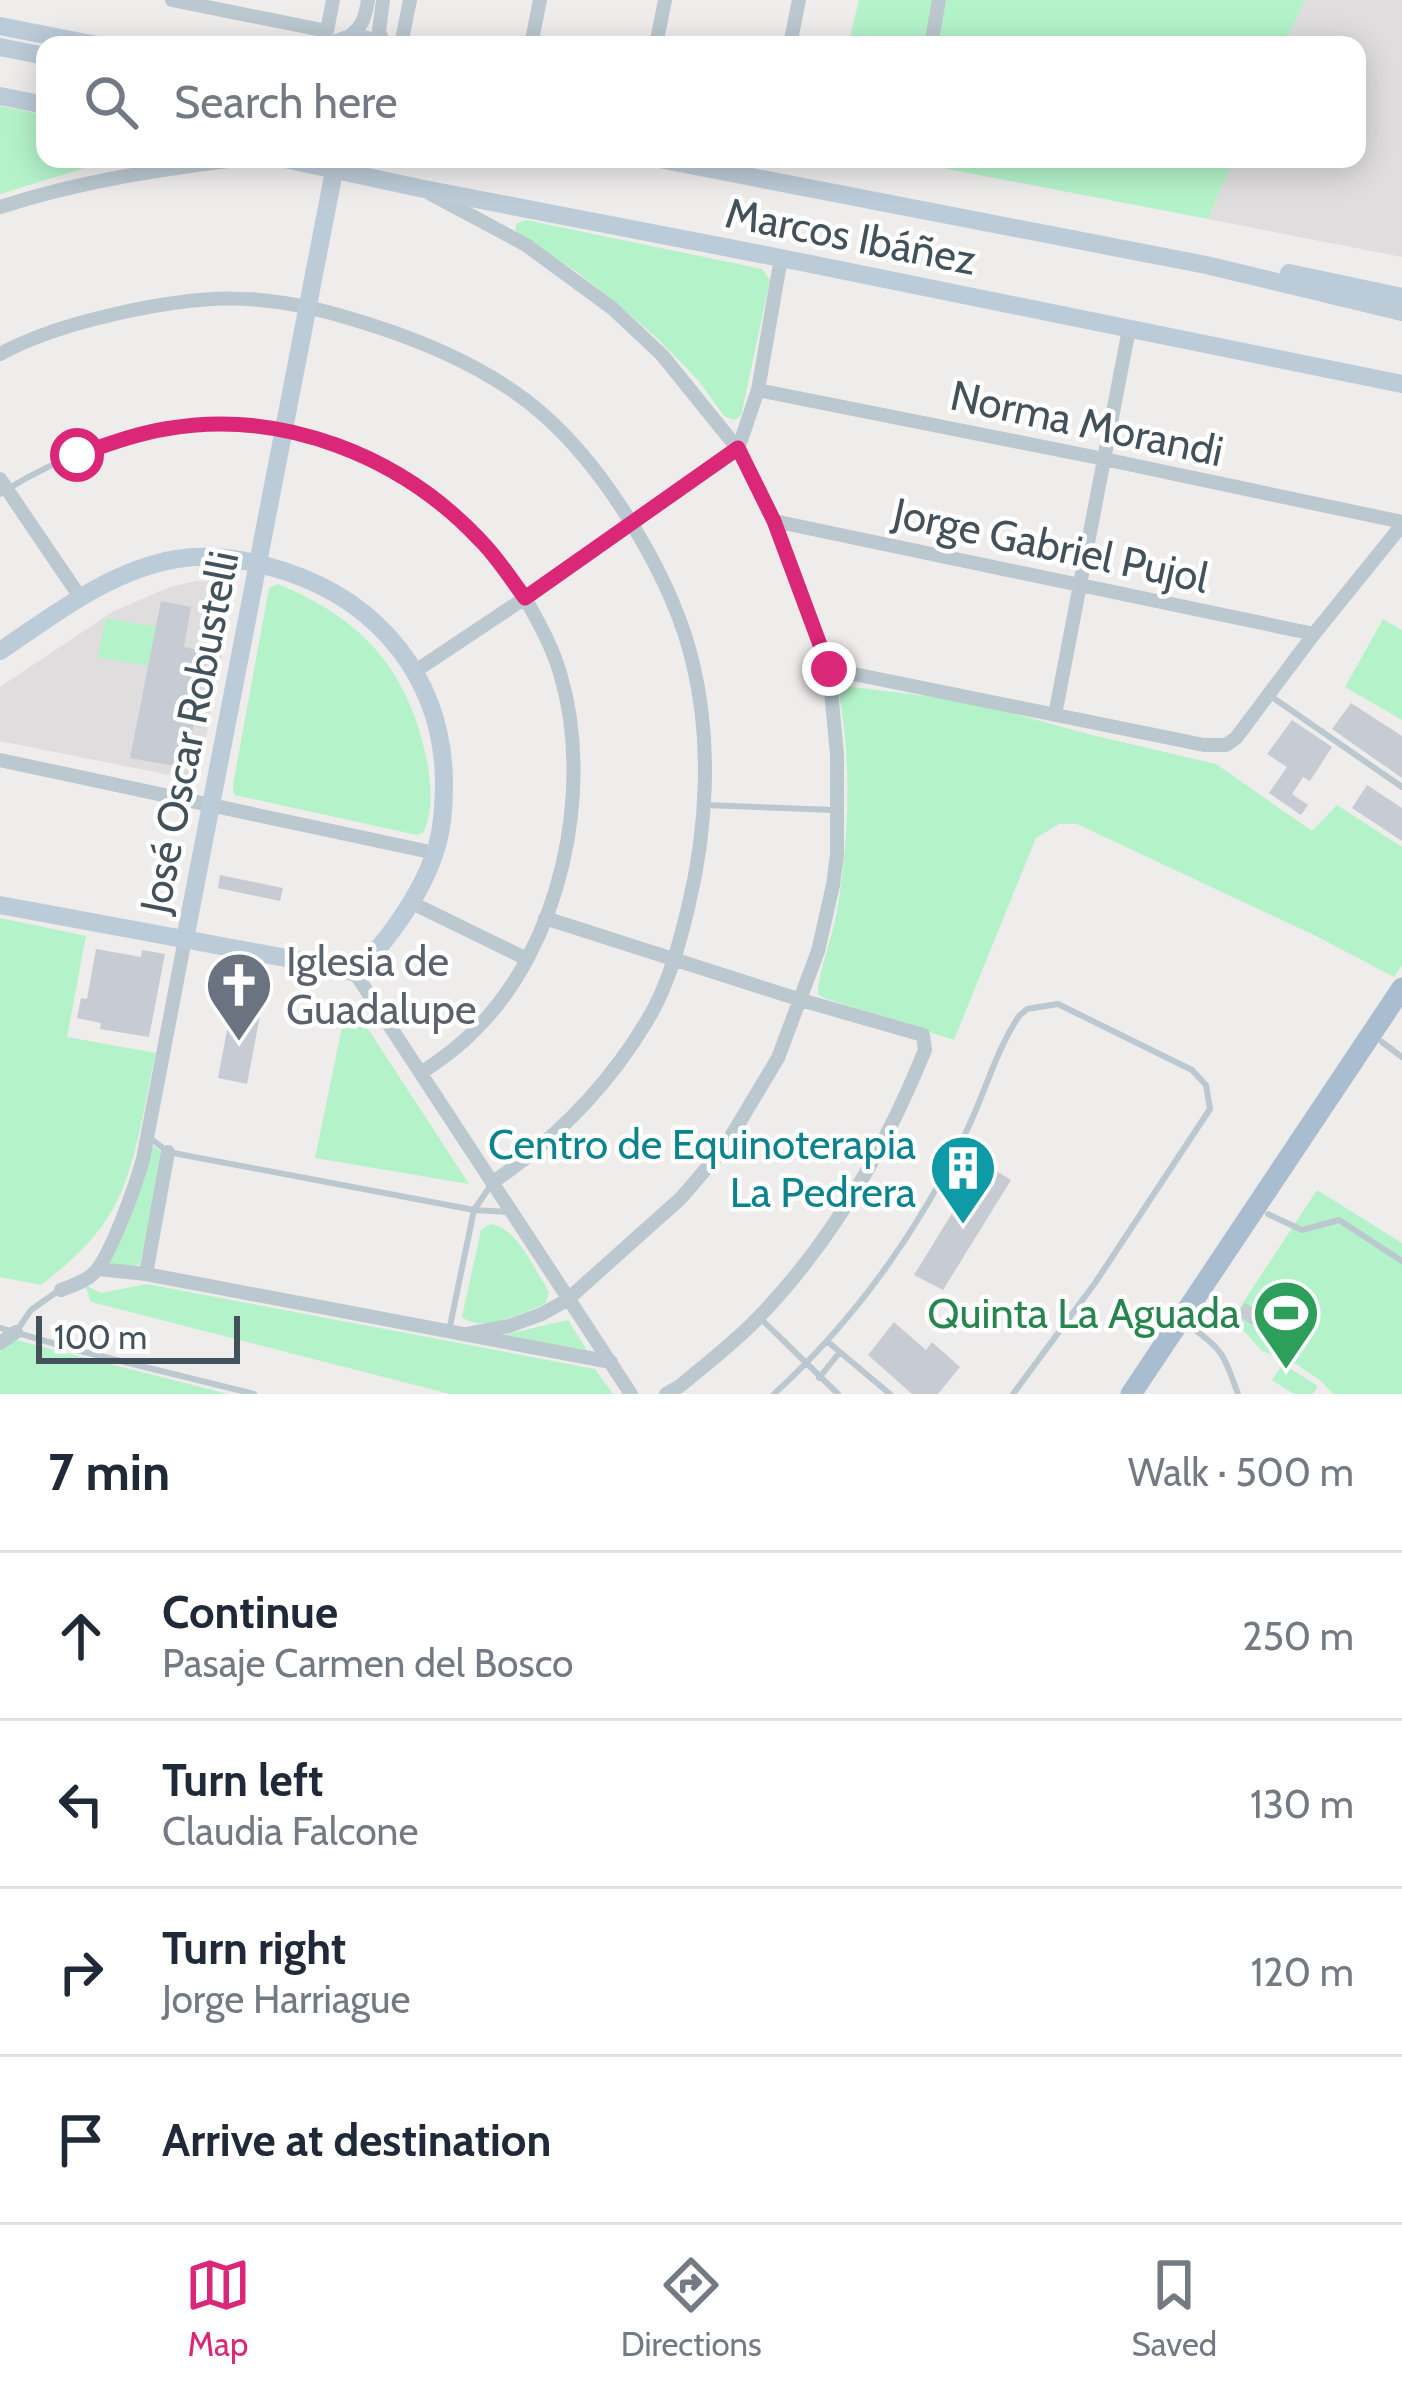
<!DOCTYPE html>
<html lang="en">
<head>
<meta charset="utf-8">
<style>
	:root { --surface:#fff; --page:#f2f2f3; --text:#1f2937; --muted:#747a83; --line:#e0e1e3; --accent:#db2777 }
	body { margin:0; font-family:Cabin,sans-serif; background:var(--page); color:var(--text) }
	.scale { position:absolute; left:36px; bottom:30px; width:204px; box-sizing:border-box; padding-left:12px; border:6px solid #43515b; border-top:0; font-size:33px; line-height:42px; white-space:nowrap; color:#43515b; -webkit-text-stroke:9px #fff; paint-order:stroke }
	.stop { position:absolute; width:36px; height:36px; margin:-27px; border:9px solid #db2777; border-radius:50%; background:#fff }
	.stop.end { background:#db2777; border-color:#fff; box-shadow:0 3px 12px #0008 }
	.list { margin:0; padding:0; list-style:none }
	h2 { display:flex; justify-content:space-between; align-items:center; height:156px; margin:0; padding:0 48px; font-size:51px }
	h2 small { font-size:39px; font-weight:400; color:var(--muted) }
	.list li { display:grid; grid-template-columns:78px 1fr auto; gap:36px; align-items:center; box-sizing:border-box; height:168px; padding:0 48px; border-top:3px solid var(--line) }
	.list b { display:block; font-size:45px; white-space:nowrap }
	.list p { margin:0; font-size:39px; white-space:nowrap; color:var(--muted) }
	.list em { font-size:39px; font-style:normal; color:var(--muted) }
	.icon { flex:none; width:66px; height:66px; fill:none; stroke:currentColor; stroke-width:2; stroke-linecap:round; stroke-linejoin:round }
	.map { position:relative; flex:none; width:1402px; height:1394px; overflow:hidden }
	.search { position:absolute; background:var(--surface); box-shadow:0 6px 30px #0003; left:36px; right:36px; top:36px; height:132px; display:flex; align-items:center; gap:30px; box-sizing:border-box; padding:0 42px; border-radius:24px; color:var(--muted); font-size:45px }
	.sheet { height:828px; background:var(--surface) }
	nav { display:flex; justify-content:space-around; align-items:center; box-sizing:border-box; height:168px; border-top:3px solid var(--line); background:var(--surface); font-size:33px; color:var(--muted) }
	nav a { display:grid; justify-items:center; gap:6px }
	nav .on { color:var(--accent) }
	.map>svg:first-child { display:block }
	.education { fill:#e0ddde }
	.green { fill:#b4f3ca }
	.building { fill:#c7cbd3 }
	.lines { fill:none; stroke-linecap:round; stroke-linejoin:round }
	.lane { stroke:#bbc8d0; stroke-width:6 }
	.street { stroke:#bbc8d0; stroke-width:14 }
	.secondary { stroke:#bccbd8; stroke-width:18 }
	.primary { stroke:#a8bdcf; stroke-width:21 }
	.route { stroke:#db2777; stroke-width:15 }
	.labels { text-anchor:middle; stroke-width:9; stroke-linejoin:round; paint-order:stroke }
	.street-label { font-size:42px; fill:#43515b; stroke:#fff }
	.worship-label { font-size:42px; fill:#5b616d; stroke:#fff; text-anchor:start }
	.culture-label { font-size:42px; fill:#0d838f; stroke:#fff; text-anchor:end }
	.leisure-label { font-size:42px; fill:#27864d; stroke:#fff; text-anchor:end }
</style>
</head>
<body>
<div class="map">
<svg width="1402" height="1394" viewBox="0 0 1402 1394">
	<rect width="100%" height="100%" fill="#efecec"/>
	<path class="education" d="M1305,0H1402V257L1208,219L1234,159H1357V45H1285Z
		M196,581H223L217,614L229,617L199,773L190,779L0,741V687L114,611L170,587Z"/>
	<path class="green" d="M859,0H1305L1285,45H848Z
		M0,106L45,115V159H142L85,168L0,194Z
		M896,159H1234L1208,219Z
		M526,220L762,269L770,280L741,416L734,420L724,416L698,380L659,340L615,302L577,272L521,237L515,230L517,223Z
		M278,584C363,619 409,670 427,761C431,785 434,811 423,833L417,835L234,795L233,785L269,588Z
		M105,618L156,627L148,666L98,657Z
		M1383,619L1402,630V720L1345,687Z
		M844,686L967,701L1092,735L1216,764L1312,831L1337,805L1402,847V965L1394,977L1316,936L1077,824H1059L1036,838L954,1040L824,998L818,994C818,972 833,936 837,911C849,840 852,765 839,694Z
		M0,918L86,936L67,1037L156,1053C144,1103 138,1163 113,1209C95,1241 68,1264 41,1285L0,1277Z
		M348,998L469,1184L315,1158Z
		M150,1143L163,1153L140,1265L114,1268L104,1266Z
		M1317,1190L1402,1243V1394H1333L1321,1381L1296,1364L1262,1351L1241,1328L1231,1321Z
		M490,1224C518,1228 534,1269 549,1292L546,1303L539,1307C517,1314 481,1333 462,1317L481,1230Z
		M147,1284L595,1369L613,1394H450L91,1302L85,1285L101,1293Z
		M568,1320L587,1350L504,1335Z
		M0,1336L228,1394H0Z
		M1283,1364L1318,1386L1313,1394H1294L1272,1380Z"/>
	<path class="building" d="M161,601L191,607L184,647L208,652L185,768L130,758Z
		M1351,703L1402,736V778L1332,729Z
		M1292,720L1332,747L1310,781L1303,777L1292,794L1308,805L1301,815L1269,793L1287,767L1267,754Z
		M1367,785L1402,808V841L1352,808Z
		M220,875L283,888L280,901L218,888Z
		M96,949L141,957L142,950L165,954L149,1037L100,1029L101,1023L77,1018L81,998L87,999Z
		M232,1004L261,1010L247,1084L218,1078Z
		M983,1163L1011,1180L943,1290L914,1275Z
		M1245,1303L1262,1313L1254,1326L1237,1315Z
		M894,1322L926,1350L932,1342L960,1367L938,1394H912L868,1355Z"/>
	<g class="lines">
		<path class="lane" d="M0,494C66,451 163,418 243,424C274,427 303,436 332,445C370,457 407,474 438,499C471,527 497,561 523,595
			M1272,697L1402,787
			M705,805L833,810
			M1382,1042L1402,1057
			M149,1137L168,1152L474,1210L509,1212
			M1268,1214L1302,1230L1339,1220L1402,1261
			M759,1317L838,1394
			M0,1328L76,1350L254,1394
			M1192,1328C1225,1350 1225,1359 1238,1394
			M449,1331L474,1210L491,1185
			M16,1332L31,1310L58,1291
			M828,1342L890,1394
			M819,1378L839,1353
			M774,1394C855,1320 917,1233 965,1134C984,1096 995,1052 1019,1016L1027,1009L1058,1004L1192,1070L1206,1085L1210,1109L1095,1283L1013,1394"/>
		<path class="street" d="M172,0L327,31L333,0
			M383,0L379,31L384,45
			M346,39C362,28 365,19 368,0
			M401,45L410,0
			M531,45L540,0
			M656,45L665,0
			M790,45L799,0
			M931,45L939,0
			M429,193L526,245L612,308L662,355L738,449L774,521L829,669L837,755V855L833,885L818,951L778,1058L724,1148L681,1198L567,1300L542,1314L509,1326L467,1334
			M0,207C80,181 161,169 245,159
			M0,354C35,335 72,324 111,315C202,294 262,291 352,319C420,339 493,369 546,417C609,474 674,581 693,664C712,743 707,830 688,908C679,945 668,986 648,1019C609,1085 556,1139 493,1182
			M758,390L1104,459L1402,522
			M0,479L80,597
			M774,521L1314,634
			M829,669L1204,745H1226L1236,738L1314,634L1402,525
			M417,670L525,598L738,449L758,390L781,258
			M1055,715L1129,329
			M0,760L435,853
			M410,902L527,959
			M545,918L801,1000L923,1035L925,1050C885,1149 832,1242 757,1319C734,1343 706,1364 680,1386L666,1394
			M355,973L631,1394
			M421,1073C439,1061 457,1048 472,1033C561,948 595,789 560,673C552,646 539,623 525,598
			M99,1269L146,1274L611,1362
			M146,1274L168,1152
			M61,1290C73,1285 85,1282 94,1273C111,1256 136,1184 143,1159L185,939
			M0,1343L16,1332"/>
		<path class="secondary" d="M0,26L97,45
			M333,45C349,36 363,36 380,45
			M0,47L45,56
			M0,96L45,105
			M285,159L419,188L781,258L1402,384
			M659,159L1206,265L1402,312
			M1289,273L1402,297
			M0,651C54,615 110,570 177,559C213,553 250,560 284,571C380,602 442,679 444,780C444,804 443,829 435,852C422,893 386,944 355,973L335,967L0,905
			M185,939L336,161"/>
		<path class="primary" d="M1131,1394L1402,988"/>
	</g>
	<g class="lines">
		<path class="route" d="M77,455C106,445 135,434 165,429C281,408 401,456 480,540C497,557 511,579 525,598L738,448L774,521L829,669"/>
	</g>
	<defs>
		<g id="church-pin" transform="scale(3.45)"><path d="M0 17L-7.5 6A9.5 9.5 0 1 1 7.5 6Z" fill="#6b7280" stroke="#fff"/><path d="M-1.2-6h2.4v3.5h3.3v2.4h-3.3V6h-2.4V-.1h-3.3v-2.4h3.3Z" fill="#fff"/></g>
		<g id="building-pin" transform="scale(3.45)"><path d="M0 17L-7.5 6A9.5 9.5 0 1 1 7.5 6Z" fill="#0f9aa8" stroke="#fff"/><path d="M-4-6H4V6H1V3H-1V6H-4ZM-2.5-4.3h1.7v1.8h-1.7ZM.8-4.3h1.7v1.8H.8ZM-2.5-1h1.7V.8h-1.7ZM.8-1h1.7V.8H.8Z" fill="#fff"/></g>
		<g id="stadium-pin" transform="scale(3.45)"><path d="M0 17L-7.5 6A9.5 9.5 0 1 1 7.5 6Z" fill="#2e9e5b" stroke="#fff"/><path d="M0-5a6.5 5 0 1 0 0 10a6.5 5 0 1 0 0-10ZM-3.5-1.8h7v3.6h-7Z" fill="#fff"/></g>
	</defs>
	<g fill-rule="evenodd">
		<use href="#church-pin" x="239" y="985"/>
		<use href="#building-pin" x="963" y="1168"/>
		<use href="#stadium-pin" x="1286" y="1313"/>
	</g>
	<g class="labels">
		<g class="street-label">
			<text transform="translate(851 236) rotate(11)" y="15">Marcos Ibáñez</text>
			<text transform="translate(1087 423) rotate(12)" y="15">Norma Morandi</text>
			<text transform="translate(1051 545) rotate(12)" y="15">Jorge Gabriel Pujol</text>
			<text transform="translate(189 732) rotate(-79)" y="15">José Oscar Robustelli</text>
		</g>
		<g class="worship-label">
			<text x="286" y="976">Iglesia de<tspan x="286" dy="48">Guadalupe</tspan></text>
		</g>
		<g class="culture-label">
			<text x="916" y="1159">Centro de Equinoterapia<tspan x="916" dy="48">La Pedrera</tspan></text>
		</g>
		<g class="leisure-label">
			<text x="1240" y="1328">Quinta La Aguada</text>
		</g>
	</g>
</svg>
<div class="scale">100 m</div>
<div class="stop" style="left:77px;top:455px"></div>
<div class="stop end" style="left:829px;top:669px"></div>
<div class="search"><svg class="icon" aria-label="search" viewBox="0 0 24 24"><circle cx="10" cy="10" r="6"/><path d="M15 15l6 6"/></svg>Search here</div>
</div>
<section class="sheet">
<h2>7 min<small>Walk · 500 m</small></h2>
<ul class="list">
<li><svg class="icon" aria-label="ahead" viewBox="0 0 24 24"><path d="M12 20V5M6 11l6-6 6 6"/></svg><div><b>Continue</b><p>Pasaje Carmen del Bosco</p></div><em>250 m</em></li>
<li><svg class="icon" aria-label="left" viewBox="0 0 24 24"><path d="M17 20v-9H6M10 6l-5 5 5 5"/></svg><div><b>Turn left</b><p>Claudia Falcone</p></div><em>130 m</em></li>
<li><svg class="icon" aria-label="right" viewBox="0 0 24 24"><path d="M7 20v-9h11M14 6l5 5-5 5"/></svg><div><b>Turn right</b><p>Jorge Harriague</p></div><em>120 m</em></li>
<li><svg class="icon" aria-label="arrive" viewBox="0 0 24 24"><path d="M6 21V4h12l-3 4 3 4H6"/></svg><div><b>Arrive at destination</b></div></li>
</ul>
</section>
<nav>
<a class="on"><svg class="icon" aria-label="map" viewBox="0 0 24 24"><path d="M3 6l6-2 6 2 6-2v14l-6 2-6-2-6 2zM9 4v14M15 6v14"/></svg>Map</a>
<a><svg class="icon" aria-label="directions" viewBox="0 0 24 24"><path d="M12 3l9 9-9 9-9-9zM9 14v-3h6M13 9l2 2-2 2"/></svg>Directions</a>
<a><svg class="icon" aria-label="saved" viewBox="0 0 24 24"><path d="M7 4h10v16l-5-4-5 4z"/></svg>Saved</a>
</nav>
</body>
</html>
